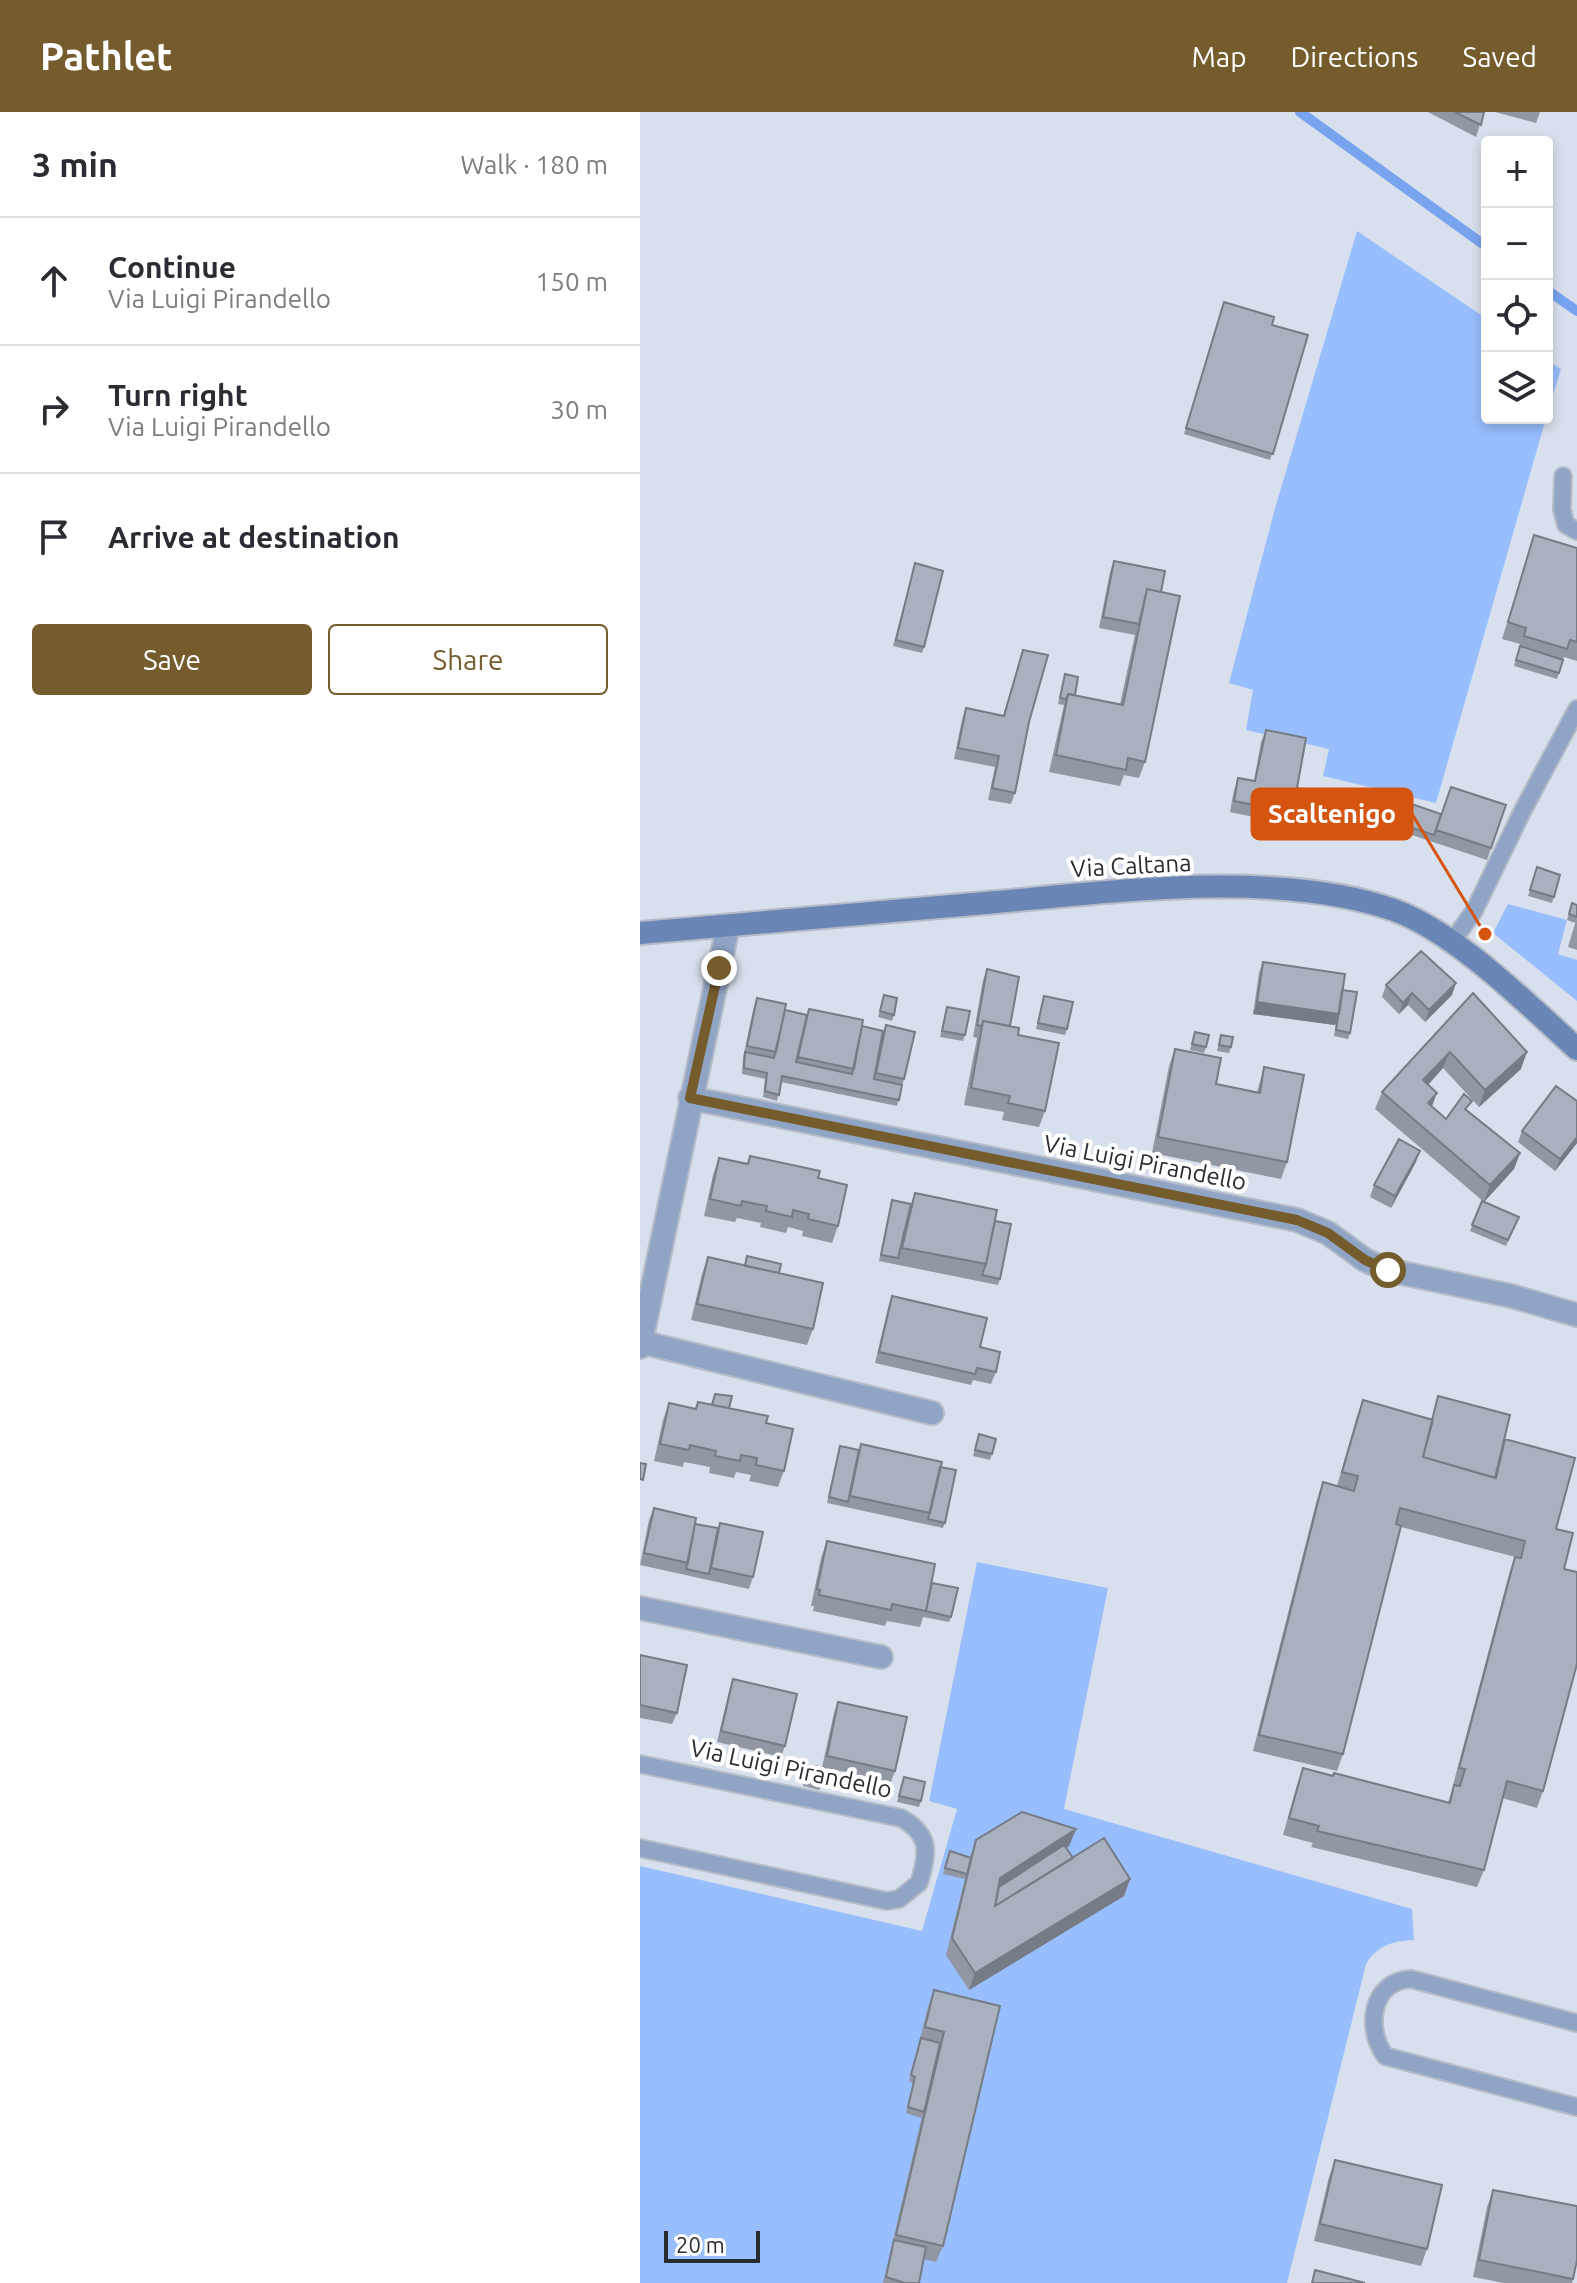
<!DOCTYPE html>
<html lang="en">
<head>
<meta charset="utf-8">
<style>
	:root { --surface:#fff; --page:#f7f7f7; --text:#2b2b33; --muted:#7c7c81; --line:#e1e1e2; --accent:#755c2d }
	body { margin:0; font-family:Ubuntu,sans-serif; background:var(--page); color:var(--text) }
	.controls { position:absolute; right:24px; top:24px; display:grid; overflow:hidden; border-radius:8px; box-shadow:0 4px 12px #0003 }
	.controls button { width:72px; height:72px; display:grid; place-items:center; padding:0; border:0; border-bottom:2px solid var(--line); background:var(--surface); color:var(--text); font:40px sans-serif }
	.scale { position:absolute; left:24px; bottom:20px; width:96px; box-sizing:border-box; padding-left:8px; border:4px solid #292c31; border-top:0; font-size:22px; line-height:28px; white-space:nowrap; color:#292c31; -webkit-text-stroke:6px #fff; paint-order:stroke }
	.stop { position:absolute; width:24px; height:24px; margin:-18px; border:6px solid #755c2d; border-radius:50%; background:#fff }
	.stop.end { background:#755c2d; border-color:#fff; box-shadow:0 2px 8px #0008 }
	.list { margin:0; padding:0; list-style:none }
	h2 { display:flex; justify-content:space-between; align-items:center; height:104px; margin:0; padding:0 32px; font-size:34px }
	h2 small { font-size:26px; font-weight:400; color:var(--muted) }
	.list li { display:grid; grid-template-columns:52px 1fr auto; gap:24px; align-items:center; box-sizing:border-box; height:128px; padding:0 32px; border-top:2px solid var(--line) }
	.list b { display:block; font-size:30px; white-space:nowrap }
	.list p { margin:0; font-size:26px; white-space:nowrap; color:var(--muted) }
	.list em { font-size:26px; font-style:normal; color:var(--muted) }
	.actions { display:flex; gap:16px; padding:24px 32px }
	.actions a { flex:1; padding:18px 0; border:2px solid var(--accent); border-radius:8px; text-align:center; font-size:28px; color:var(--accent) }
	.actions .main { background:var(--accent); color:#fff }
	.icon { flex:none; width:44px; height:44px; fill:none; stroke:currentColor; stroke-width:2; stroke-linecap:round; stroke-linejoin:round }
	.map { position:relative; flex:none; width:937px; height:2171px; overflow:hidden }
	header { display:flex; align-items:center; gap:48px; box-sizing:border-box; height:112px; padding:0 40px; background:var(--accent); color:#fff }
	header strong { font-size:38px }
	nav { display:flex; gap:44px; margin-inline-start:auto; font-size:28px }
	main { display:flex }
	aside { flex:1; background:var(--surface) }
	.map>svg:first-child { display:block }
	.green { fill:#98befd }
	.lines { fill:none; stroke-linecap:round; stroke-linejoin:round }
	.stream { stroke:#78a3ee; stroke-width:10 }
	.service-casing { stroke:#b5bcc7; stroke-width:20 }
	.minor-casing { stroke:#b5bcc7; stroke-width:26 }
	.secondary-casing { stroke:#b5bcc7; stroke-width:26 }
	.service { stroke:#90a4c5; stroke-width:16 }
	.minor { stroke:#90a4c5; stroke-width:22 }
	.secondary { stroke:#6986b6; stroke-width:22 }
	.wall { fill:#9198a3 }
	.shaded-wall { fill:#767c85 }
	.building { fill:#a9b1be; stroke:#767c85; stroke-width:2 }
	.route { stroke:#755c2d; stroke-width:10 }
	.labels { text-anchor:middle; stroke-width:8; stroke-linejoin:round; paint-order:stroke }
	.street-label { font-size:24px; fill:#292c31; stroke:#fff }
	.leader { fill:none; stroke:#d55410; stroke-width:3 }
	.callout-dot { fill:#d55410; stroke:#fff; stroke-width:3 }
	.callout { fill:#d55410; stroke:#d55410; stroke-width:3 }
	.callout-label { font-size:26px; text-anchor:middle; font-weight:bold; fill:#fff }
</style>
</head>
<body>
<header>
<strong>Pathlet</strong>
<nav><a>Map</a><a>Directions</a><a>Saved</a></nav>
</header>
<main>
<aside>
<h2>3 min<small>Walk · 180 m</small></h2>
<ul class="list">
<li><svg class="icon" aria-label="ahead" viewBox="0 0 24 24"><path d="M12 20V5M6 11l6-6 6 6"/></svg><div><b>Continue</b><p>Via Luigi Pirandello</p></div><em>150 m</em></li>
<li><svg class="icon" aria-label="right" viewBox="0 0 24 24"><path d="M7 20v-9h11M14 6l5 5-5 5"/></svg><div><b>Turn right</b><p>Via Luigi Pirandello</p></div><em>30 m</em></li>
<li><svg class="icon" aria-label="arrive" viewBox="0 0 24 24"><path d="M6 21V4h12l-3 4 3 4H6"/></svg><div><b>Arrive at destination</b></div></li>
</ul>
<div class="actions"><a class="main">Save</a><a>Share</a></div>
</aside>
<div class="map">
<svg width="937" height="2171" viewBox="0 0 937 2171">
	<rect width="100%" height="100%" fill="#d8e0ed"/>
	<path class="green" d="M717,119L847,207V306H906L796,691L683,664L689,637L606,618L613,578L589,571L634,400Z
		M907,248L921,257L907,302Z
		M868,792L927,808L918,842L937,848V889L853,821Z
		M337,1450L468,1476L424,1697L772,1797L774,1828C753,1829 738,1833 726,1852L647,2171H0V1754L282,1819L317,1697L289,1689Z"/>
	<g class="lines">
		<path class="stream" d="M660,0L847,135
			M907,178L937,199"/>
		<g class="service-casing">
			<path id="service" d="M923,364L922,398L926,413L937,419
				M812,830L834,799L883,698L937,597
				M0,1652L261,1706C290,1722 289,1740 279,1771L259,1787L247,1789L0,1736
				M937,1911L771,1867C731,1869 725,1916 745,1944L937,1995"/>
		</g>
		<g class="minor-casing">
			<path id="minor" d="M50,986L657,1108L688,1121L725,1148L748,1158L871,1184L937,1203
				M1,1230L292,1301
				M0,1235L88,814
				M0,1496L241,1545"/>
		</g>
		<g class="secondary-casing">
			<path id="secondary" d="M0,821C119,811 238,800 357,790C476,779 641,758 754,798C817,821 887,892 937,937"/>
		</g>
		<use href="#service" class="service"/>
		<use href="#minor" class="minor"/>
		<use href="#secondary" class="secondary"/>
	</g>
	<path class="wall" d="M788,0H844L836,25Z
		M855,0H900L896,11Z
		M584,190L632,213L668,223L630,348L544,322Z
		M894,423L937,436V549L924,545L917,567L874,554L880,532L862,527Z
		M474,449L521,480L505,650L499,666L484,663L480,674L409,660L424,593L418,592L425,562L435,583L480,592L495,523L459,516L470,460Z
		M275,451L284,535L282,541L253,534Z
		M383,538L389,610L375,681L371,692L348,688L355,655L314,647L322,608L326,596L363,604Z
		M626,618L657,676L670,704L666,716L590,700L594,678L598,666L614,669L621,630Z
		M728,677L801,702L866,693L847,748L718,705Z
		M897,755L920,763L912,791L888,784Z
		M932,791L937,805L935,811L927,808Z
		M937,805V838L928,835Z
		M623,850L702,878L710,921L708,927L694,924L696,911L695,913L613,902L619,861Z
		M347,857L370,914L378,923L405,999L399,1015L362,1008L364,1000L324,993L337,926L333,925L343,868Z
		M746,873L812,883L785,910L768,893L759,902L742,885Z
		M833,881L881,957L839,995L803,956L788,973L792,994L806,1007L828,1000L880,1041L874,1057L844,1090L735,997L742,980Z
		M244,883L254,903L252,909L238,905Z
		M404,884L427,917L425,923L396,917Z
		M117,886L145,898L167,903L169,897L222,914L243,919L246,913L264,967L257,994L141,970L137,989L123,985L125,967L102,962L103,946L113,898Z
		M307,895L325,923L323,929L300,925Z
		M555,920L566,935L564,941L550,938Z
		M581,923L591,935L589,941L577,939Z
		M535,937L576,972L617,980L624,955L647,1050L641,1067L512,1041L529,954Z
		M882,1019L937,1031L915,1059L878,1030Z
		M110,1044L178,1066L198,1114L192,1131L162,1124L163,1119L148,1115L146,1121L120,1115L121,1111L97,1106L95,1110L64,1104L73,1063L79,1046L107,1052Z
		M776,1050L751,1096L730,1085L734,1073Z
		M275,1081L355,1109L360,1167L358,1173L239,1149L252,1088L271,1092Z
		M842,1089L879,1105L866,1134L830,1119Z
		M107,1144L139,1161L173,1217L167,1233L51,1208L62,1162L68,1145L104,1153Z
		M252,1184L340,1235L356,1260L351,1272L333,1268L331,1273L235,1251L248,1196Z
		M723,1288L863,1331L916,1417L924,1457L903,1679L897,1696L862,1686L844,1758L837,1775L671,1735L673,1731L643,1723L657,1673L663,1656L808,1690L814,1673H813L869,1462L875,1445L879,1446L761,1415L703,1642L697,1659L613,1639L677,1387L683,1370L697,1374L717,1304Z
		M58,1290L89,1296L126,1311L144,1359L138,1375L109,1369L111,1363L96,1360L94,1366L69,1361L70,1355L44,1350L43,1355L14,1349L23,1308L29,1291L55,1297Z
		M339,1322L352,1342L350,1348L333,1344Z
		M221,1332L300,1355L305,1411L303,1416L187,1391L200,1334L219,1338Z
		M14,1396L55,1412L78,1416L80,1411L113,1465L109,1477L0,1453L9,1408Z
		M187,1429L292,1471L311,1505L309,1510L283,1505L280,1515L247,1509L245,1514L173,1499L174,1494H171L181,1446Z
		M0,1543L37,1601L32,1612L0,1606Z
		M93,1567L145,1634L141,1645L77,1630L89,1579Z
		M198,1590L255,1659L251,1670L182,1655L194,1601Z
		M168,1653L182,1672L179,1678L163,1674Z
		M264,1665L281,1689L279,1695L257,1690Z
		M436,1717L429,1734L426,1736L433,1746L490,1767L484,1784L329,1878L306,1843L325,1767L303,1762L307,1745H330L336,1728Z
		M294,1878L360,1894L303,2134L296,2150L284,2147L279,2171H243L282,2004L281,2006L266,2001L273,1971L269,1969L288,1895Z
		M695,2048L787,2137L781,2154L674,2129L689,2065Z
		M853,2078L933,2167L932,2171H864L833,2165L847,2095Z"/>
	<path class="shaded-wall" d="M816,871L812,883L785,910L789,898Z
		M772,881L768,893L759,902L763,891Z
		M617,890L699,902L695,913L613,902Z
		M810,940L803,956L777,985L783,968Z
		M887,940L881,957L839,995L845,978Z
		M797,981L791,997L788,991Z
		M937,1025V1031L915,1059L920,1047Z
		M780,1039L776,1050L751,1096L755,1084Z
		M880,1041L874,1057L844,1090L850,1073Z
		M436,1717L429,1734L355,1781L360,1766Z
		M490,1767L484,1784L329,1878L335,1861Z"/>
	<path class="building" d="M815,0H844L841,13Z
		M584,190L634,205L632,213L668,223L633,342L546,316Z
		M894,423L937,436V530L930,528L927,537L884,524L886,516L868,510Z
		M474,449L525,459L521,480L507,477L499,512L463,505Z
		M275,451L303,459L284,535L256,528Z
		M507,477L540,484L505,650L488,646L486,658L416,643L428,582L483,593Z
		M880,534L923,548L919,561L876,548Z
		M383,538L408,543L389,610L375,681L352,676L359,644L318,636L326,596L364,604Z
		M425,562L438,565L435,583L428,582L426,587L420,586Z
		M626,618L666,626L657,676L675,680L670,704L594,689L598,666L615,669Z
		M811,675L866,693L851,736L796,718Z
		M728,677L801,702L794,723L721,699Z
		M897,755L920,763L914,785L890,778Z
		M932,791L937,793V805L929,802Z
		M781,839L816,871L789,898L772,881L763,891L746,873Z
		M623,850L705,862L699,902L617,890Z
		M347,857L379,865L370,914L343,909L342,914L337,913Z
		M702,878L717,880L710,921L696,918Z
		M833,881L887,940L845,978L810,940L783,968L797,981L788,991L806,1007L824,982L832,989L825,997L880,1041L850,1073L742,980Z
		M244,883L257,886L254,903L240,899Z
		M404,884L433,890L427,917L398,911Z
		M117,886L146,892L136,940L107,934Z
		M307,895L330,899L325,923L302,919Z
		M169,897L223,908L214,957L158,945Z
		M145,898L167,903L156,950L212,962L222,914L243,919L234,967L262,973L259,988L142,964L139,983L125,979L127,961L104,956L105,940L134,946Z
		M343,909L379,916L378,923L419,931L405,999L368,991L370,984L331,976Z
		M246,913L275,920L264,967L236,961Z
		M555,920L569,923L566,935L552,932Z
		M581,923L593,925L591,935L579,933Z
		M535,937L581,946L576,972L620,981L624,955L664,963L647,1050L518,1025Z
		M916,974L937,989V1025L920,1047L882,1019Z
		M759,1027L780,1039L755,1084L734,1073Z
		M110,1044L180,1059L178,1066L207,1073L198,1114L168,1107L169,1102L153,1098L152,1105L126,1099L127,1094L102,1089L101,1094L70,1087L79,1046L108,1052Z
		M275,1081L357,1098L346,1152L262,1136Z
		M252,1088L271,1092L258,1146L241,1143Z
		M842,1089L879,1105L868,1128L832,1113Z
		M355,1109L371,1112L360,1167L342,1163L346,1152Z
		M107,1144L141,1152L139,1161L105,1154Z
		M68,1145L183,1171L173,1217L57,1192Z
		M252,1184L347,1206L340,1235L360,1240L356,1260L337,1256L335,1262L239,1240Z
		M75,1282L92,1284L89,1296L72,1293Z
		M798,1284L870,1303L855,1366L783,1345Z
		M723,1288L793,1308L783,1345L856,1366L865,1327L935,1346L916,1417L933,1421L924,1457L937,1460V1552L903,1679L867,1669L844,1758L677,1719L679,1714L649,1706L663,1656L693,1664L694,1661L810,1691L814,1673L820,1674L825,1657L819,1656L875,1445L881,1446L885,1429L760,1396L756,1412L761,1414L703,1642L619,1623L683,1370L714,1379L718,1364L702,1360Z
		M58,1290L128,1304L126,1311L153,1317L144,1359L116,1353L117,1346L101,1343L100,1349L75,1344L76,1339L50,1333L49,1338L20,1332L29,1291L56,1297Z
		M339,1322L356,1327L352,1342L335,1338Z
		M221,1332L302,1350L290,1401L210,1384Z
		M200,1334L219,1338L208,1390L189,1385Z
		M0,1351L6,1352L3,1368L0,1367Z
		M300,1355L316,1358L305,1411L288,1407Z
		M14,1396L56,1406L48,1451L4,1441Z
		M80,1411L123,1420L113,1465L71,1456Z
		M55,1412L78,1416L69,1462L46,1457Z
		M187,1429L295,1452L286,1499L252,1492L251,1498L179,1483L180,1478L177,1477Z
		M292,1471L318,1476L311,1505L286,1499Z
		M0,1543L47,1553L37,1601L0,1593Z
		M93,1567L157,1582L145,1634L81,1619Z
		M198,1590L267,1605L255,1659L187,1644Z
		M168,1653L185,1656L182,1672L165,1668Z
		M264,1665L285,1670L281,1689L259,1684Z
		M382,1700L436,1717L360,1766L355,1794L464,1726L490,1767L335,1861L312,1826L336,1728Z
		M424,1733L433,1746L355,1794L359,1775Z
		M310,1739L331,1746L327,1762L305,1756Z
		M294,1878L360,1894L303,2134L256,2123L304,1920L285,1915Z
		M281,1926L300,1931L284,2000L268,1995L275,1965L271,1963Z
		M695,2048L802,2073L787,2137L680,2112Z
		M853,2078L937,2094V2148L933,2167L839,2148Z
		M254,2128L286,2135L279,2171H265L246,2165Z
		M675,2158L725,2171H672Z"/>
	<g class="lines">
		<path class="route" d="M79,856L50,986L657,1108L688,1121L725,1148L748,1158"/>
	</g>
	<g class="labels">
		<g class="street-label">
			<text transform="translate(491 754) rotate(-3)" y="8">Via Caltana</text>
			<text transform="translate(505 1051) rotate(11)" y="8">Via Luigi Pirandello</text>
			<text transform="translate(151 1657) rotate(12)" y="8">Via Luigi Pirandello</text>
		</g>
	</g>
	<path class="leader" d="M845 822L772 702"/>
	<circle class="callout-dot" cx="845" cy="822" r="8"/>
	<rect class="callout" x="612" y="677" width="160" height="50" rx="8"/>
	<g class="callout-label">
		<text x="692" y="711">Scaltenigo</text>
	</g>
</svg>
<div class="controls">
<button>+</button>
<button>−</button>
<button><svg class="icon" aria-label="locate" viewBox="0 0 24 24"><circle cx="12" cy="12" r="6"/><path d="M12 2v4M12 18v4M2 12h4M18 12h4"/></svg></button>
<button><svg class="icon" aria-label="layers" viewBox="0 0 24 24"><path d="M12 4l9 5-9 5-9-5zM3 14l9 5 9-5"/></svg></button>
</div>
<div class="scale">20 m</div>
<div class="stop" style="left:748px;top:1158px"></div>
<div class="stop end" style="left:79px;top:856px"></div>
</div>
</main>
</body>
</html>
